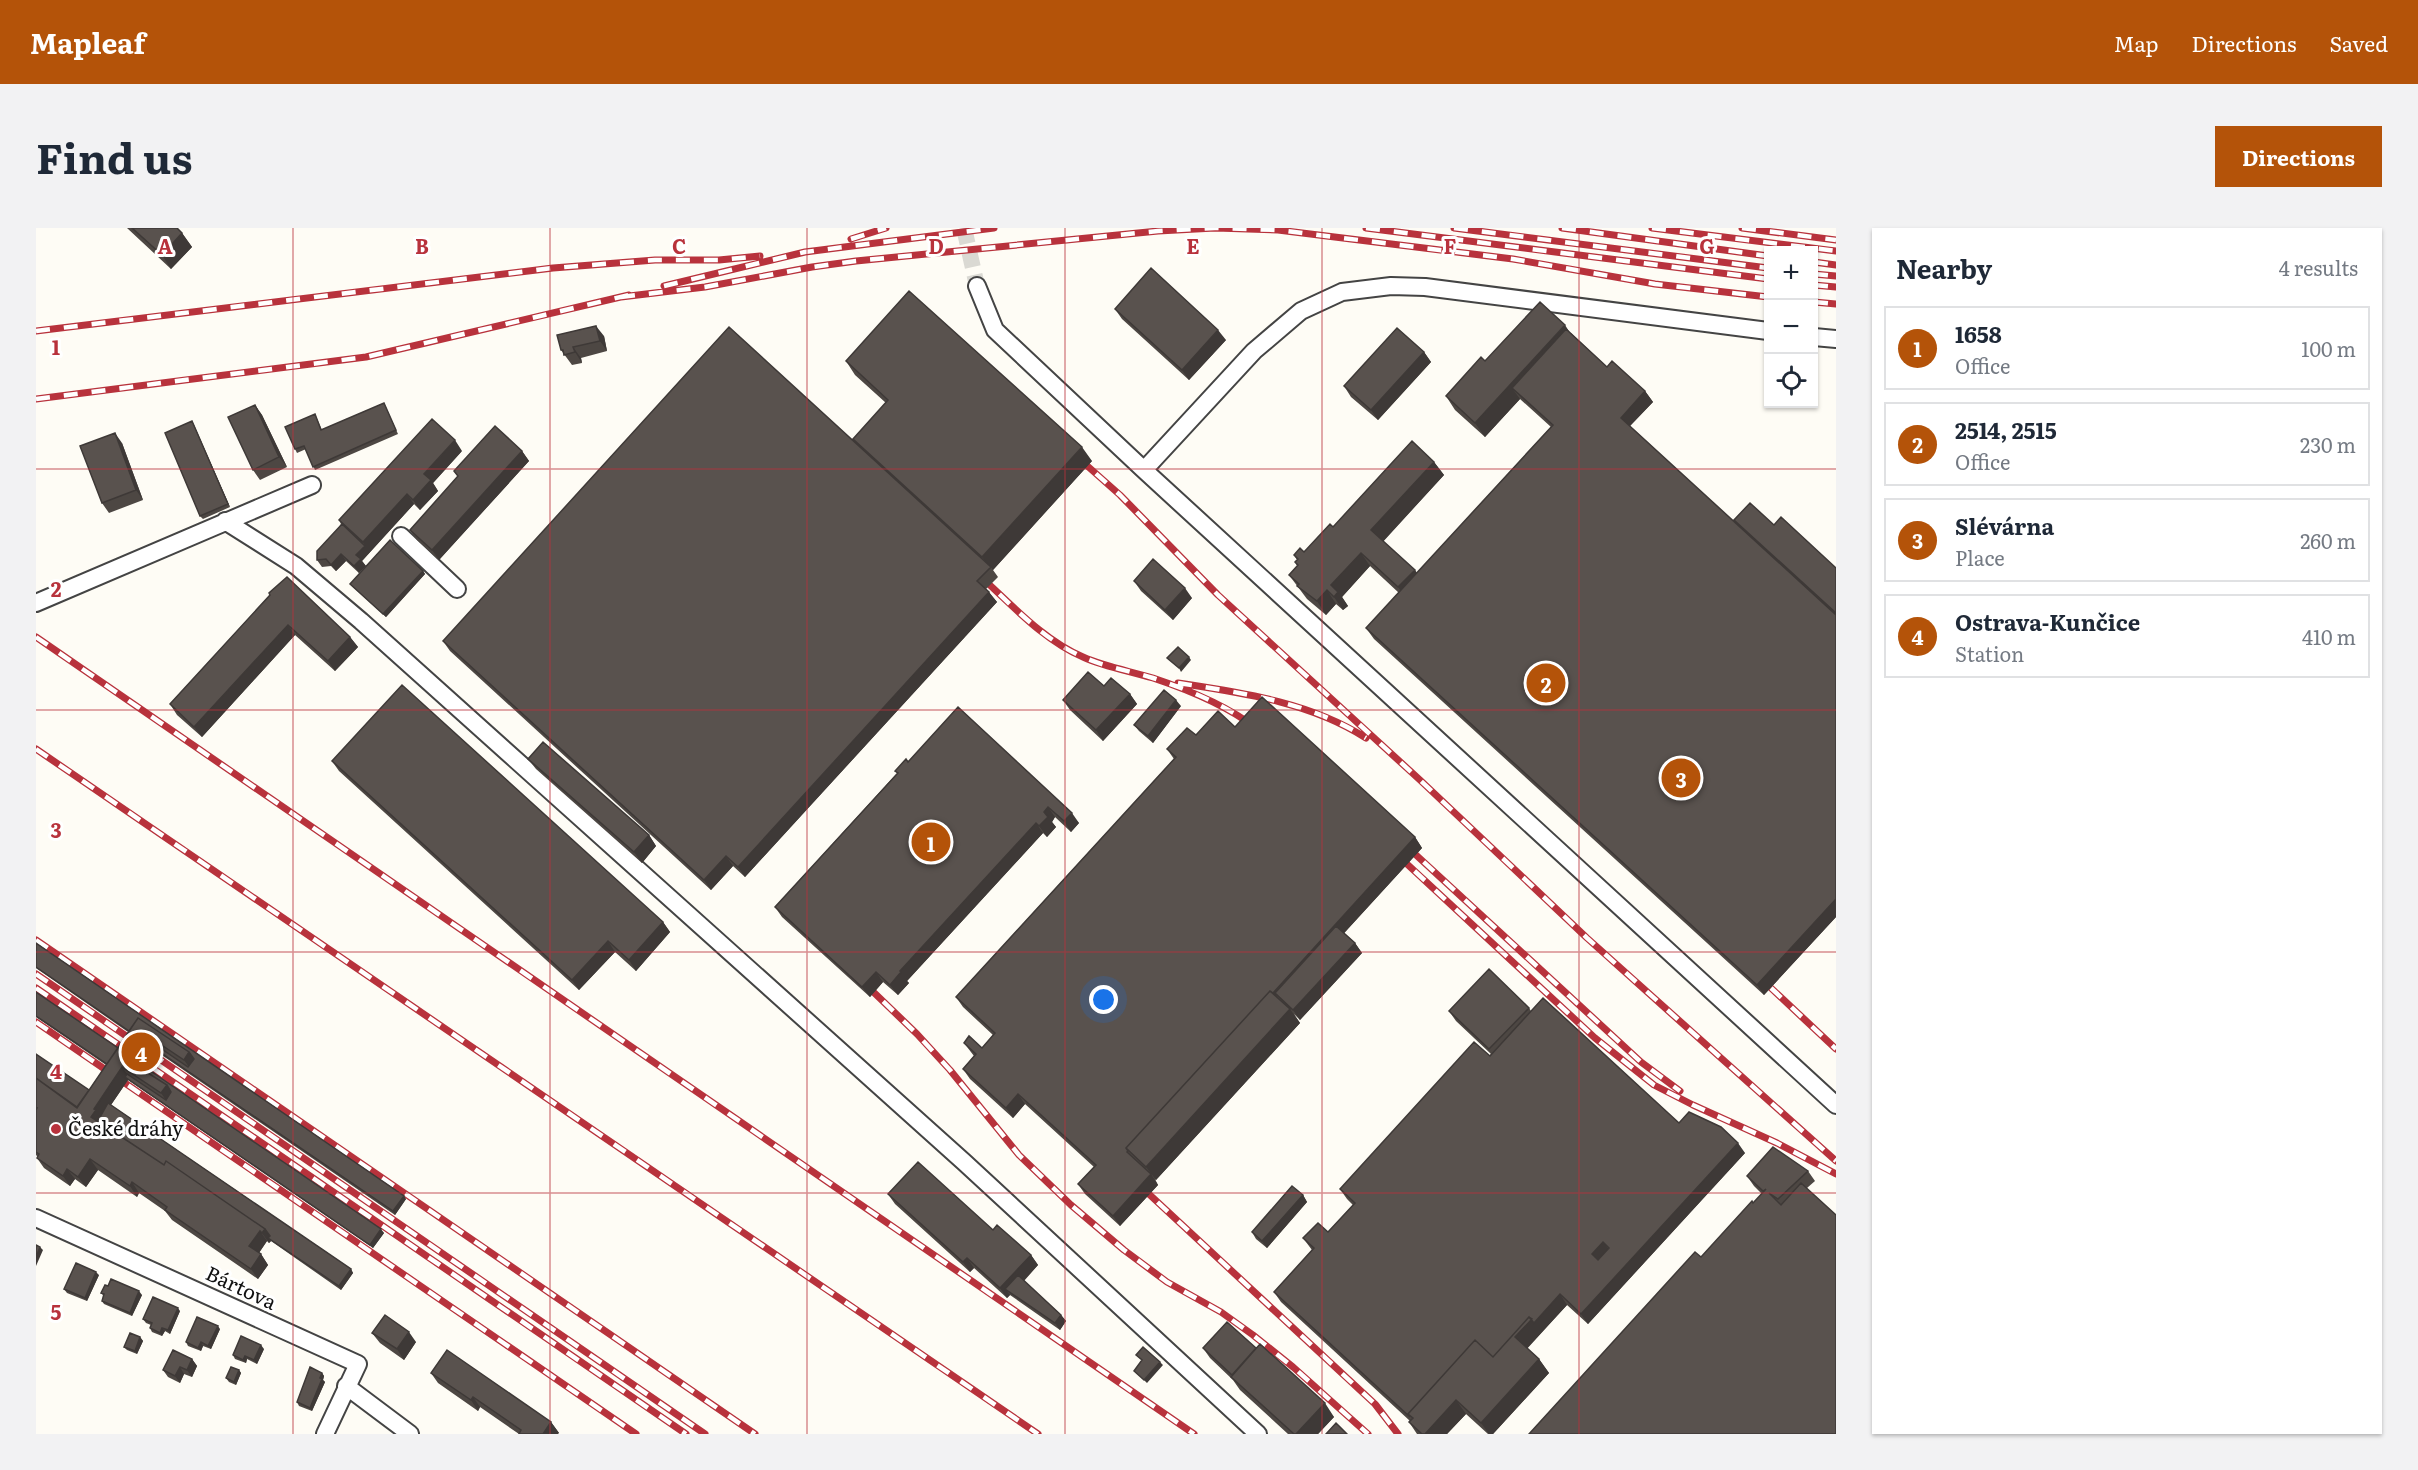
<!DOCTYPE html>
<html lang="en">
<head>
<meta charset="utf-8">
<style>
	:root { --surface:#fff; --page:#f2f2f3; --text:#1f2937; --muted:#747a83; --line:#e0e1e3; --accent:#b45309 }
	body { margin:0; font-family:Literata,serif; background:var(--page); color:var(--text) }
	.controls { position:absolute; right:18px; top:18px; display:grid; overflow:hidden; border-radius:0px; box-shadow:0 2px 4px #0004 }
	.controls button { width:54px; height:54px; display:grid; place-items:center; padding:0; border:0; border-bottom:2px solid var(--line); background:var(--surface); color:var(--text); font:30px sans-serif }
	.you { position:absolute; left:1068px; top:772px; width:21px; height:21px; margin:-15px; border:4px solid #fff; border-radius:50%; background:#1a73e8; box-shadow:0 0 0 9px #1a73e833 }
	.badge { display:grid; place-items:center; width:39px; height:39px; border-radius:50%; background:var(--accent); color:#fff; font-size:20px; font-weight:700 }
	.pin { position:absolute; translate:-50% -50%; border:3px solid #fff; box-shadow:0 2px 6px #0006 }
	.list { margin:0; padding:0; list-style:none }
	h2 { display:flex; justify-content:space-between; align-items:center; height:78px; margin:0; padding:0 24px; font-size:26px }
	h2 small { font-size:20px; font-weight:400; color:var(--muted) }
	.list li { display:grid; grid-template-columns:39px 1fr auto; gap:18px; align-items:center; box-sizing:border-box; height:84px; margin:0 12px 12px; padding:0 12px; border:2px solid var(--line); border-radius:0px }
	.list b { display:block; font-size:22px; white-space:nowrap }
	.list p { margin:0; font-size:20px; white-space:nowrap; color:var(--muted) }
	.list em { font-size:20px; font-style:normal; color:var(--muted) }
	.icon { flex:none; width:33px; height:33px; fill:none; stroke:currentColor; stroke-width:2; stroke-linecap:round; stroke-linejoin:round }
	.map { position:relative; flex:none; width:1800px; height:1206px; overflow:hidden; border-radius:0px }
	header { display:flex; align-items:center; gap:36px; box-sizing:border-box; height:84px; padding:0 30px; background:var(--accent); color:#fff }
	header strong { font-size:28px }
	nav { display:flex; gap:33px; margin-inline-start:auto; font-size:21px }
	.intro { display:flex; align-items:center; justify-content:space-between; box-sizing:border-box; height:144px; padding:0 36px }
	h1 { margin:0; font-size:42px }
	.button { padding:15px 27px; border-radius:0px; background:var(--accent); color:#fff; font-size:21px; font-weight:700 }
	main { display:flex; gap:36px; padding:0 36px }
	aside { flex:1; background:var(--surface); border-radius:0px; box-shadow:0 2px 4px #0004 }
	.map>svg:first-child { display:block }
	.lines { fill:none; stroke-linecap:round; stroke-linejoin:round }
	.minor-tunnel { stroke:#dad9d3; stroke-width:16; stroke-dasharray:16 8; stroke-linecap:butt }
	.minor-casing { stroke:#444; stroke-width:20 }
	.minor { stroke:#fff; stroke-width:16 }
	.rail-casing { stroke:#b8323c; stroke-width:7 }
	.rail { stroke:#fff; stroke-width:4.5; stroke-dasharray:14; stroke-linecap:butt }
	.wall { fill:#4d4743 }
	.shaded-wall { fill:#3e3937 }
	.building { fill:#59524e; stroke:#3e3937; stroke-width:1.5; fill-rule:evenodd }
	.grid { fill:none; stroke:#b8323c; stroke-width:1.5; stroke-opacity:0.55 }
	.poi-dot { fill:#b8323c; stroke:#fff; stroke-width:2 }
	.labels { text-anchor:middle; stroke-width:6; stroke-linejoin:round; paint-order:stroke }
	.poi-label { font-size:20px; fill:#111; stroke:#fff; text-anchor:start }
	.street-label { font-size:20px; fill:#111; stroke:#fff }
	.grid-label { font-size:20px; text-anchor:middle; font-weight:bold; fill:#b8323c; stroke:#fff; stroke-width:6; stroke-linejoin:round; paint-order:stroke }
</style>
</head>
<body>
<header>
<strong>Mapleaf</strong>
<nav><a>Map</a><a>Directions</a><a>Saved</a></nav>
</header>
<div class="intro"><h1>Find us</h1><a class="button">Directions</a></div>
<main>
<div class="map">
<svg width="1800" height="1206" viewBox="0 0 1800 1206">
	<rect width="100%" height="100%" fill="#fefcf5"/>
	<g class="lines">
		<path class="minor-tunnel" d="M928,0L941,58"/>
		<g class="minor-casing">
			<path id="minor" d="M941,58L959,102L1108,242L1800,877
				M1778,109L1800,111
				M1108,242L1218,123L1265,83L1306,64L1355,58L1389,59L1732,103
				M189,293L260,338L325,393L928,934L1222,1206
				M365,308L421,361
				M0,375L276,257
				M0,990L322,1136L289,1206
				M310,1158L374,1206"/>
		</g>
		<use href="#minor" class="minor"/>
		<g class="rail-casing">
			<path id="rail" d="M1330,0L1732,51
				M1418,0L1732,40
				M1526,0L1732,28
				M1616,0L1800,23
				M1706,0L1800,12
				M815,11L850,0
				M1778,34L1800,37
				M1778,46L1800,48
				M1778,57L1800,59
				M628,58L769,24L958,0
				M585,69L669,59L776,39L820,33L1122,3L1179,0L1242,2L1477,31L1619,56L1732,69
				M1778,74L1800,76
				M0,103L517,40L619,32H683L724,28
				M0,171L330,129L593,67
				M1039,227L1084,267L1182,367L1384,552L1551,710L1800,933
				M943,347C975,376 1007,412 1047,429C1069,439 1094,443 1117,450C1153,462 1190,477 1220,500
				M0,409L1158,1206
				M1142,455C1207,465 1274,474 1330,510
				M0,521L1002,1206
				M1367,615L1605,834L1644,863
				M1358,624L1559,810L1618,857L1657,877L1741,915L1800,946
				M0,712L719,1206
				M0,746L669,1206
				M827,754L881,806L914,842L983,927L1035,977L1088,1022L1131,1054L1185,1084L1217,1107L1257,1139L1332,1206
				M0,760L650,1206
				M1735,760L1800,821
				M0,794L600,1206
				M1101,955L1339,1176L1362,1206"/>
		</g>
		<use href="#rail" class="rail"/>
	</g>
	<path class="wall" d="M91,0H141L146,5L156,19L135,41Z
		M1079,81L1190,112L1153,152L1086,91Z
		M1535,105L1571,139L1609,163L1617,174L1594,198L1700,296L1698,292L1738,297L1800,340V689L1728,767L1338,411L1330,400L1363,365L1334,338L1306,369L1312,378L1307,382L1300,376L1290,387L1271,371L1253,347L1261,338L1259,334L1261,332L1258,327L1268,324L1297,299L1398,234L1408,247L1347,313L1381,345L1515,199L1484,171L1449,209L1419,182L1410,168L1449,133Z
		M568,108L571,123L545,130L546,135L536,137L525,122Z
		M1388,124L1395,134L1342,192L1315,169L1308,158Z
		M810,133L1056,233L957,342L962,349L950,361L961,374L709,649L697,638L675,662L414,423L407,413L818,213L850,175L819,147Z
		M348,175L362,206L279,242L270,221L261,225L259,221L279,186L286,202Z
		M219,177L226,187L251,239L224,252L217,242Z
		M158,197L194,279L167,291L164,288Z
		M86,215L107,272L73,285L66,275Z
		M426,223L397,255L402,263L384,282L378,276L326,333L330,338L323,345L310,333L300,343L295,338L286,339L281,332L305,296L303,292Z
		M486,223L493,233L403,332L381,312L374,302L422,249L418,243Z
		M387,343L389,346L350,389L317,359L314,356Z
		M1098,353L1156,370L1137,392L1105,363Z
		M234,367L314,409L322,419L299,443L259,407L166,509L141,487L134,476Z
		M1068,458L1094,466L1101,476L1067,513L1034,482L1027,472Z
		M1145,478L1117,515L1103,503L1098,497Z
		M922,479L1043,595L1035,604L1019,589L1016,594L1020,599L1011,609L1007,605L871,753L873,755L862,767L847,754L834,769L746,689L739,679L861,545L859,543L872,534Z
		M1199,499L1379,609L1386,620L1308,705L1319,715L1326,725L1264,792L1258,786L1264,795L1120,952L1119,951L1122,957L1084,998L1049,966L1042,956L1058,939L989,876L977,890L934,851L927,841L938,828L928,815L946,820L957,807L927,779L920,769L1138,531L1131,521L1160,507Z
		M492,531L613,607L620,618L606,635L500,541Z
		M296,533L627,694L634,704L600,743L579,724L543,762L303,543Z
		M0,715L370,971L359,987L114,819L104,835L348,1005L337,1020L92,852L75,877L315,1041L317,1045L305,1062L235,1013L233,1015L231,1013L223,1025L225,1026L232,1037L222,1051L136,992L129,983L103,965L101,969L62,942L50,959L39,951L34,958L8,940L1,930L2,929L0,927V826L53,862L70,837L0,789V764L82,820L92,804L0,740Z
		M1493,780L1495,783L1643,895L1709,925L1552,1096L1531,1077L1491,1120L1503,1131L1513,1145L1457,1206H1452L1430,1186L1411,1206H1381L1373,1194L1374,1193L1245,1074L1238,1064L1276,1022L1267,1010L1292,1004L1317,977L1311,971L1304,961L1455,826L1420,793L1413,783Z
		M1772,943L1779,953L1771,960L1665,1029L1726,966L1718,958L1711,948Z
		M852,966L957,1002L995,1027L1002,1037L988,1053L1025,1087L1030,1093L1024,1102L974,1067L971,1070L938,1040L934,1044L859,976Z
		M1267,967L1271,974L1231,1020L1220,1011L1216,1004Z
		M63,1047L51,1073L31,1065L28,1061Z
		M72,1058L106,1067L96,1088L68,1076L66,1073L68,1068L65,1065Z
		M144,1083L134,1106L129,1103L126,1108L116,1104L114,1100L115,1097L110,1095L107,1091Z
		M184,1101L175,1121L167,1118L165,1123L152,1118L150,1114Z
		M336,1105L380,1114L368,1132L344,1115Z
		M104,1109L107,1113L101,1126L91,1122L88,1119Z
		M1167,1120H1220L1298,1189L1282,1206H1252L1204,1162L1197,1152L1174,1130Z
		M228,1121L221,1136L211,1131L210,1135L199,1131L197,1127Z
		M156,1131L161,1138L156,1149L148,1146L144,1155L132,1149L127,1142Z
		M203,1142L205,1145L200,1157L193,1154L190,1150Z
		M286,1145L288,1148L287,1152L289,1154L276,1183L263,1178L261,1174Z
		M395,1145L515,1194L523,1205L483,1206L444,1179L442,1183L402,1155Z"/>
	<path class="shaded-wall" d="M146,5L156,19L135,41L126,27Z
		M1529,97L1538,111L1476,160L1484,171L1449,209L1439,195Z
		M560,98L568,108L571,123L564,113Z
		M1182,102L1190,112L1153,152L1146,142Z
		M537,119L545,130L546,135L539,124Z
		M1388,124L1395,134L1342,192L1335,182Z
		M1609,163L1617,174L1592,200L1585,190Z
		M219,177L226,187L251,239L243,229Z
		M156,193L158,197L194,279L192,276Z
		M79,205L86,215L107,272L100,262Z
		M419,212L426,223L397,255L402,263L384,282L377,272L388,246Z
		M1046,219L1056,233L957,342L955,339L954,340L946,329Z
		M486,223L493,233L403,332L396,322Z
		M1398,234L1408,247L1345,316L1335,302Z
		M371,266L378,276L326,333L330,338L323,345L318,338L320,327L329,318L327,314Z
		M1325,325L1334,338L1306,369L1312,378L1307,382L1298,369L1295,357Z
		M305,326L310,333L300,343L295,337Z
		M1379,342L1388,355L1372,373L1362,359Z
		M387,343L389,346L350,389L347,386Z
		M1149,360L1156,370L1137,392L1129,382Z
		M1291,362L1300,376L1290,387L1281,373Z
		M953,364L961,374L709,649L702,639Z
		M252,397L259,407L166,509L158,499Z
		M314,409L322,419L299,443L292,433Z
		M1153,429L1155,432L1145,444L1143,440Z
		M1094,466L1101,476L1067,513L1060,502Z
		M1140,472L1145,478L1117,515L1112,508Z
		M1012,579L1019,589L1016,594L1020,599L1011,609L1003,598L1008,584Z
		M1036,585L1043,595L1035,604L1028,593Z
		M1000,595L1007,605L871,753L873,755L862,767L854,757L864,743Z
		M613,607L620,618L606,635L598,624Z
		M1379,609L1386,620L1247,772L1239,765L1245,774L1093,923Z
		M690,628L697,638L675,662L668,652Z
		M1800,671V689L1728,767L1721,757Z
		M627,694L634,704L600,743L593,732Z
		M572,713L579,724L543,762L536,752Z
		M1319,715L1326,725L1264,792L1257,782Z
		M840,744L847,754L834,769L826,759Z
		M1254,781L1264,795L1120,952L1110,939Z
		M109,806L116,816H112L114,819L100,841L91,832Z
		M153,824L160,835L155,842L148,832Z
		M86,839L94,850L89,849L92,852L66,890L65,895L55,889L58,881Z
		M131,857L138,868L132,875L125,865Z
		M982,866L989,876L977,890L970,880Z
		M1702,915L1709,925L1552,1096L1545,1086Z
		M54,931L62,942L50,959L42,949Z
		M31,941L39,951L34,958L27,948Z
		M1115,946L1122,957L1084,998L1077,988Z
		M96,954L103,965L101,969L94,958Z
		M1267,967L1271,974L1231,1020L1226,1013Z
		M368,968L370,971L359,987L357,983Z
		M229,1001L236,1011L232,1010L235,1013L233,1015L226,1005Z
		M345,1001L348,1005L337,1020L334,1017Z
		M224,1003L231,1013L220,1029L213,1018Z
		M1567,1014L1575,1024L1563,1037L1556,1026Z
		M4,1019L7,1022L0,1038V1029Z
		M225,1026L232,1037L222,1051L215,1041Z
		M995,1027L1002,1037L976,1065L969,1061L974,1067L971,1070L964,1060Z
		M931,1030L938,1040L934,1044L927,1034Z
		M315,1041L317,1045L305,1062L303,1058Z
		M60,1044L63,1047L51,1073L49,1070Z
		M103,1063L106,1067L96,1088L94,1085Z
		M1524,1066L1531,1077L1489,1123L1479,1109L1496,1091Z
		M142,1080L144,1083L134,1106L132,1102Z
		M1025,1087L1030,1093L1024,1102L1019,1095Z
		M182,1098L184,1101L175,1121L172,1118Z
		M126,1100L129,1103L126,1108L124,1105Z
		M373,1104L380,1114L368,1132L361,1121Z
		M104,1109L107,1113L101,1126L99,1123Z
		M165,1114L167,1118L165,1123L162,1120Z
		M225,1117L228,1121L221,1136L218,1132Z
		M209,1128L211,1131L210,1135L207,1132Z
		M156,1131L161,1138L156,1149L151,1142Z
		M1503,1131L1513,1145L1457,1206H1453L1445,1195Z
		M1124,1134L1127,1137L1111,1155L1108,1152Z
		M144,1139L148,1146L144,1155L139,1148Z
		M203,1142L205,1145L200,1157L198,1154Z
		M286,1145L288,1148L287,1152L289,1154L276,1183L274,1180Z
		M437,1169L444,1179L442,1183L435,1172Z
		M1420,1172L1430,1186L1411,1206H1389Z
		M1289,1175L1298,1189L1282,1206H1260Z
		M515,1194L523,1205L522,1206H507Z"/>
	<path class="building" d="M96,0H141L146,5L126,27Z
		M1115,40L1182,102L1146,142L1079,81Z
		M873,63L1046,219L946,329L817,211L852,172L810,133Z
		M1504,74L1529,97L1439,195L1410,168L1445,129L1449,133Z
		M560,98L564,113L537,119L539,124L528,127L527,122H525L521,107Z
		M693,99L955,339L941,353L953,364L702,639L690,628L668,652L407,413Z
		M1361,100L1388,124L1335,182L1308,158Z
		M1530,101L1571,139L1576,133L1609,163L1585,190L1800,387V671L1721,757L1330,400L1517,197L1476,160Z
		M348,175L360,202L277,239L268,218L259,221L249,199L279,186L285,202Z
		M219,177L243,229L217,242L192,189Z
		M396,191L419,212L388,246L395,252L377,272L371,266L327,314L303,292Z
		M156,193L192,276L164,288L129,205Z
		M459,198L486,223L396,322L374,302L422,248L418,243Z
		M79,205L100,262L66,275L44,218Z
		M1376,213L1398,234L1335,302L1379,342L1362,359L1325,325L1295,357L1302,364L1298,369L1291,362L1281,373L1261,358L1263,356L1253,347L1262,337L1259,334L1262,331L1258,327L1264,320L1268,324L1294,296L1297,299Z
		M1714,275L1738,297L1745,289L1800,340V385L1698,292Z
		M306,296L329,318L320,327L325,331L318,338L305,326L295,337L290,331L281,332V323Z
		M354,312L387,343L347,386L314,356Z
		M1117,331L1149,360L1129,382L1098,353Z
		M251,349L314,409L292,433L252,397L158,499L134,476L234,367L233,365Z
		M1142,419L1153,429L1143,440L1131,430Z
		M1052,444L1068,458L1075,450L1094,466L1060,502L1027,472Z
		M366,457L627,694L593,732L572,713L536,752L296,533Z
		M1128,462L1140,472L1112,508L1098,497Z
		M1226,469L1379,609L1237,765L1234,763L1090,920L1092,923L1091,924L1115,946L1077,988L1042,956L1060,937L982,866L970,880L927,841L940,826L928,815L933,808L946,820L959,805L920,769L1140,529L1131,521L1151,500L1160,507L1182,483L1199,499Z
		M922,479L1036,585L1028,593L1012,579L1008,584L1012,589L1003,598L1000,595L864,743L865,744L854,757L840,744L826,759L739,679L862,545L859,543L870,531L872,534Z
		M507,514L613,607L598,624L492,531Z
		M1300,698L1319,715L1257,782L1239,765Z
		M0,715L368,968L357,983L112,816L114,813L152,839L158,831L153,824L102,790L93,803L0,739Z
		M1453,741L1493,780L1453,821L1413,783Z
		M1234,763L1254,781L1110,939L1090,920Z
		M0,764L82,820L71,836L0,788Z
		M1507,770L1643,895L1653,884L1685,899L1702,915L1545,1086L1524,1066L1498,1095L1493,1089L1457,1129L1439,1112L1372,1186L1374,1189L1238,1064L1278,1020L1267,1010L1282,995L1292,1004L1319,975L1304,961L1438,814L1454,828ZM1567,1014L1573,1020L1562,1032L1556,1026Z
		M102,790L153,824L148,832L109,806L91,832L131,857L125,865L86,839L58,881L60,882L55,889L128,937L130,933L229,1001L226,1005L224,1003L213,1018L225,1026L215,1041L129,982L131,979L96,954L94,958L54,931L42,949L31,941L27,948L1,930L3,926L0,924V882L1,880H0V850L41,880Z
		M0,826L53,862L41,879L0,850Z
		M100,833L345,1001L334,1017L89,849L91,846L130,872L135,864L131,857L98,836Z
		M72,875L315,1041L303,1058L232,1010L234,1008L229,1001L130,933L128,937L62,893Z
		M1737,919L1772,943L1742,971L1733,965L1745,977L1765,955L1800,987V1206H1493L1659,1024L1665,1029L1716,973L1717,975L1730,961L1727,963L1711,948Z
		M882,934L957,1002L961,997L995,1027L964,1060L931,1030L927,1034L852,966Z
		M1256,958L1267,967L1226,1013L1216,1004Z
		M0,1017L4,1019L0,1029Z
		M40,1035L60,1044L49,1070L28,1061Z
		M982,1047L1025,1087L1019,1095L969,1061Z
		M75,1051L103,1063L94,1085L66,1073L68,1066L65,1065L69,1057L72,1058Z
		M117,1069L142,1080L132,1102L126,1100L124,1105L114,1100L116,1095L107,1091Z
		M349,1087L373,1104L361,1121L336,1105Z
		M161,1089L182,1098L172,1118L165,1114L162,1120L150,1114Z
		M1493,1089L1496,1091L1479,1109L1503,1131L1445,1195L1420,1172L1389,1206H1386L1373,1194L1377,1190L1372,1186L1439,1112L1457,1129Z
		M1191,1094L1220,1120L1196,1147L1167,1120Z
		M94,1105L104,1109L99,1123L88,1119Z
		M205,1108L225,1117L218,1132L209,1128L207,1132L197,1127Z
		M1224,1116L1289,1175L1260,1206H1258L1195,1149Z
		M1107,1119L1124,1134L1108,1152L1098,1143L1106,1132L1100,1127Z
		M137,1122L156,1131L151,1142L144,1139L139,1148L127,1142Z
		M411,1122L515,1194L507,1206H483L485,1202L437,1169L435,1172L395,1145Z
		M195,1139L203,1142L198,1154L190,1150Z
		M274,1139L286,1145L284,1150L286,1151L274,1180L261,1174Z
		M1300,1195L1311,1206H1290Z"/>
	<path class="grid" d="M257,0V1206M514,0V1206M771,0V1206M1029,0V1206M1286,0V1206M1543,0V1206M0,241H1800M0,482H1800M0,724H1800M0,965H1800"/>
	<circle class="poi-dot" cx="20" cy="901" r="6"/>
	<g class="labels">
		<g class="poi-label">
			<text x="32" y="908">České dráhy</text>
		</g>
		<g class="street-label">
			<text transform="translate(205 1060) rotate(25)" y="7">Bártova</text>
		</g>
	</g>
	<g class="grid-label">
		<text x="129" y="26">A</text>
		<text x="386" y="26">B</text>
		<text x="643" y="26">C</text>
		<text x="900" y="26">D</text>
		<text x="1157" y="26">E</text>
		<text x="1414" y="26">F</text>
		<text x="1671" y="26">G</text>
		<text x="20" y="127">1</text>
		<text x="20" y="369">2</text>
		<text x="20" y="610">3</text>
		<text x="20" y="851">4</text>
		<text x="20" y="1092">5</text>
	</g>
</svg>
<div class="controls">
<button>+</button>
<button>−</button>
<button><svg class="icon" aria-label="locate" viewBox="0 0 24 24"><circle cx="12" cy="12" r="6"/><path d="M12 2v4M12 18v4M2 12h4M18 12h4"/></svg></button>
</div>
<div class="you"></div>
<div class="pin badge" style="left:895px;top:614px">1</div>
<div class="pin badge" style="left:1510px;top:455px">2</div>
<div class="pin badge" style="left:1645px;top:550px">3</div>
<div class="pin badge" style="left:105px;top:824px">4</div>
</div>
<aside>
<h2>Nearby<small>4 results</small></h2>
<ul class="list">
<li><span class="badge">1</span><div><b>1658</b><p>Office</p></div><em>100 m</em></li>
<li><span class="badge">2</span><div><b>2514, 2515</b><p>Office</p></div><em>230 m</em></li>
<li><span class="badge">3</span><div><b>Slévárna</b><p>Place</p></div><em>260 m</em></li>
<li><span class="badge">4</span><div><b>Ostrava-Kunčice</b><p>Station</p></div><em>410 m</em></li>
</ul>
</aside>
</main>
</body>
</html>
